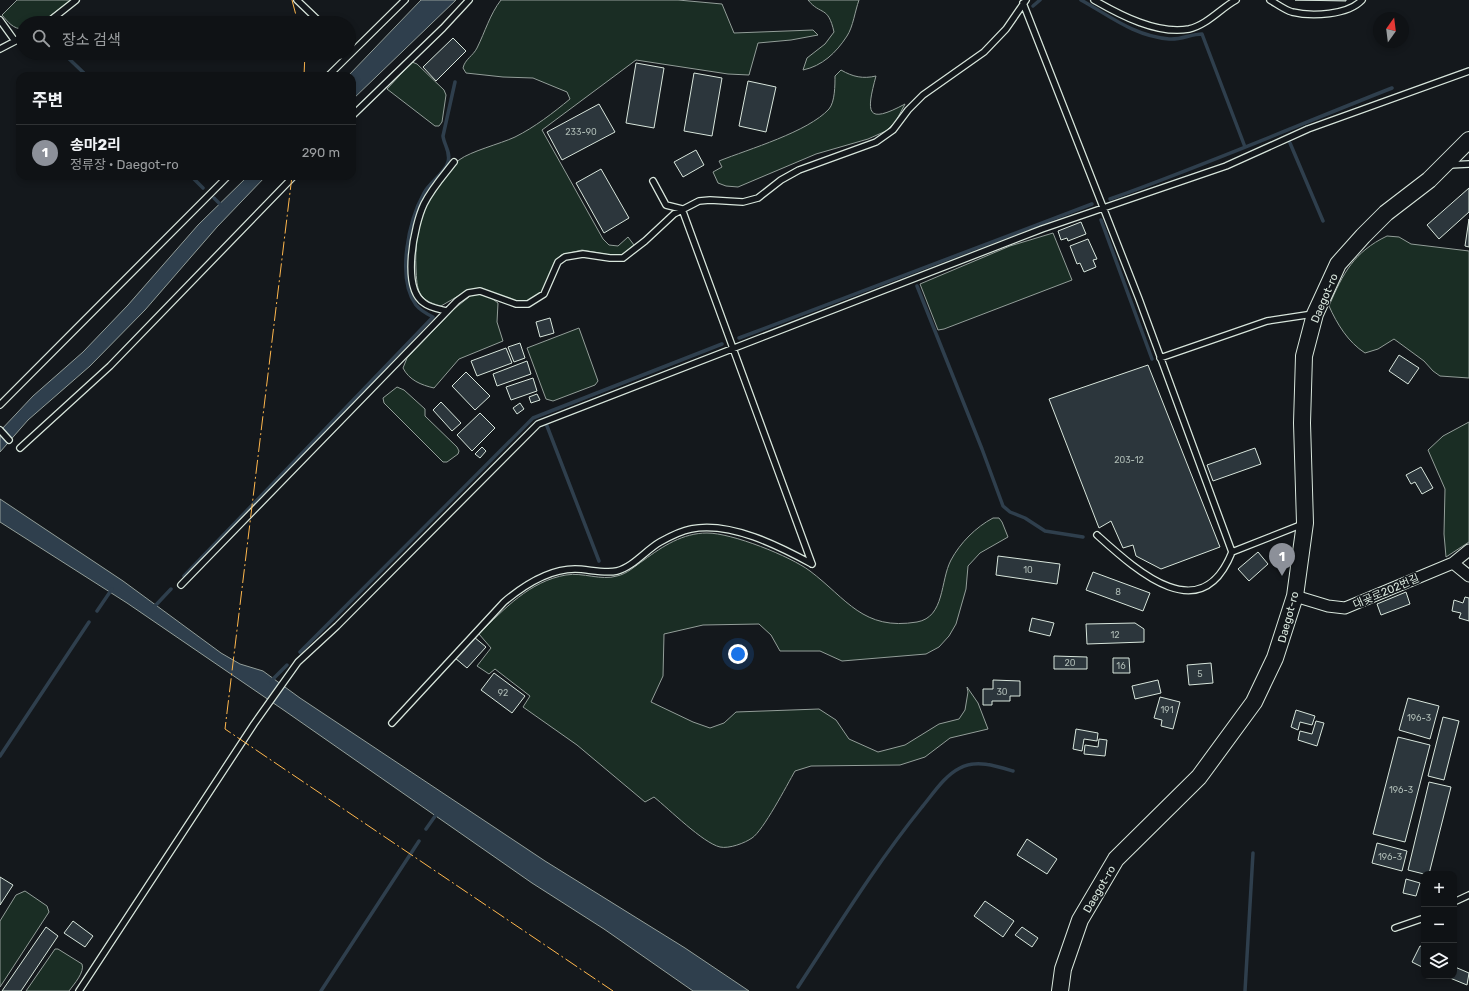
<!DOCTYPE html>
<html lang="ko">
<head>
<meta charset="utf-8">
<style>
	:root { --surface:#0f1215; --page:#1d2022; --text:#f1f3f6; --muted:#9b9ea0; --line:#2f3234; --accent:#8c9099 }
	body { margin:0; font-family:Rubik,"Noto Sans KR",sans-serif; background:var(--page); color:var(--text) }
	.controls { position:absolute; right:12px; bottom:12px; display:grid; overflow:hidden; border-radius:8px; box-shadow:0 2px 6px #0003 }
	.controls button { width:36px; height:36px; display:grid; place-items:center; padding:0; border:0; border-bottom:1px solid var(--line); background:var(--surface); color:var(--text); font:20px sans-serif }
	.compass { position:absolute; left:1373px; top:12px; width:36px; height:36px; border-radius:50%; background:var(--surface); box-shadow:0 2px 6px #0003; rotate:14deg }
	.you { position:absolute; left:738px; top:654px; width:14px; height:14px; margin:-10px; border:3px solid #fff; border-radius:50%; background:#1a73e8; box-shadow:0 0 0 6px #1a73e833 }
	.badge { display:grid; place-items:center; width:26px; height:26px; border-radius:50%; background:var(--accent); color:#fff; font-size:13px; font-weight:700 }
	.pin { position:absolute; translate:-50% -33px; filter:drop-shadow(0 1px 2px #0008) }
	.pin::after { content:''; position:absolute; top:21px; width:14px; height:12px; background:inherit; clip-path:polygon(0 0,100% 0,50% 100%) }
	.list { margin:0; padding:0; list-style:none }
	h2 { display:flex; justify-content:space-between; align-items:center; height:52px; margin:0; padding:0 16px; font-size:17px }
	h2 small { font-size:13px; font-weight:400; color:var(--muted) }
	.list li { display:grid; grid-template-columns:26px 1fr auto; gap:12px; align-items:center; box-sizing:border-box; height:56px; padding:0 16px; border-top:1px solid var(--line) }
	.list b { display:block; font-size:15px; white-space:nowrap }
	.list p { margin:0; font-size:13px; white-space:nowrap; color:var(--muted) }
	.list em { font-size:13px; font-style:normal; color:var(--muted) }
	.icon { flex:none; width:22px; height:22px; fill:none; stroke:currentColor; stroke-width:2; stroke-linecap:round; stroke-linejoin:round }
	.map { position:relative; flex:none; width:1469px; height:991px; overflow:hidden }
	.search { position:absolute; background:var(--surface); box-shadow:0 2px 6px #0003; left:16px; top:16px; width:340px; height:44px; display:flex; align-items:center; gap:10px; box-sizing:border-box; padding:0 14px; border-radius:22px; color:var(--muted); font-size:15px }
	.panel { position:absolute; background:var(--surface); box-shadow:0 2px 6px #0003; left:16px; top:72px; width:340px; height:108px; border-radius:12px }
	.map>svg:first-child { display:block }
	.green { fill:#1a2d24; stroke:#939e99 }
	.water { fill:#2f3f4d; stroke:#939e99 }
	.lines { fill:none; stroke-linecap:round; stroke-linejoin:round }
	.stream { stroke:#2f3f4d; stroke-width:3.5 }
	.building { fill:#2c363c; stroke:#d8e6dc }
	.lane-casing { stroke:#d8e6dc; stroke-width:8 }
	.street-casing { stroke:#d8e6dc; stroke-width:13 }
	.secondary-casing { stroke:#d8e6dc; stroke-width:18 }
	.lane { stroke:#14181c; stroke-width:5.5 }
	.street { stroke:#14181c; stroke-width:11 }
	.secondary { stroke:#14181c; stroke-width:16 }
	.power { stroke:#ffb74d; stroke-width:1; stroke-dasharray:14 3 2 3; stroke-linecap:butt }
	.labels { text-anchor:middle; stroke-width:3; stroke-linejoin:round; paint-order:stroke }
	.number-label { font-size:9px; fill:#adbab4 }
	.street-label { font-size:11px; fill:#d8e6dc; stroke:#14181c }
</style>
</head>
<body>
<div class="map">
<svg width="1469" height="991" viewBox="0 0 1469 991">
	<rect width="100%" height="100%" fill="#14181c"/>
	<path class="green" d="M17,0H71L41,23H23V29C13,29 8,22 2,15Z
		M501,0H678L722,4L734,33L813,30L818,35L791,40L758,43L749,75L728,74L636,60L542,130L603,239L609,245L618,246L628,237L634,245L622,255H610L582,250L561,255L555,261L542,294L525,303L507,300L480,289L465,292L441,306C417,300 417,290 416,268C414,228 425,185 459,160C471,151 500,144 515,137C535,127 553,113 570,99L567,92L533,78L503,77L466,73L463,68C465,59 473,56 477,48C485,32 490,14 501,0Z
		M808,0H859C855,11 853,27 847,36C836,53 822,66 803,70L807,58L825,44L834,32C828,5 821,16 808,0Z
		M412,62L417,64L444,90L446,95L442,122L439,126H435L387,89Z
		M841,70C853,77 863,79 876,76C866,113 866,125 905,104L896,121L886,131L868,139L816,154L738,187L726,186L718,183L713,172L722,167L719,161C749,149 808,132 829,109C835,102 835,85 835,76Z
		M1053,233L1072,280L944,329L938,330L920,284L1010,246Z
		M1387,236L1399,237L1411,244L1469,251V378L1440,376L1433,371L1424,361L1394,339L1378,349L1365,353C1348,342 1337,324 1329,306C1343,273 1354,252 1387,236Z
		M474,293L490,297L498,303L497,322L503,341L459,359L434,388C421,385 409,380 403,368L407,358L454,309Z
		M579,328L598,381L595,385L553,401L546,399L527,348Z
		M397,387L404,390L425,409V416L457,447L459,451L458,454L447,462H443L384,403L383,398Z
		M1469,422V542L1446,557L1444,534L1445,489L1428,450L1443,436Z
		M993,518H999L1002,522L1008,537L980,553L968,566L966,589L956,624L949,636L939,647L926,654L842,661L820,651H780L771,635L759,624L703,625L664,634L663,676L651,702L693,722L710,728L724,723L736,712L819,709L836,720L849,739L878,752L905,745L939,724L959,719L965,710L968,692L967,687L978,703L988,729L950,738L925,757L900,765L811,766L795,771C787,785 763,831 752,838C745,843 729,849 720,847C703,843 669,809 654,797L645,802L577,745L523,707L530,696L495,669L489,674L477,666L491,648L479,634C504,609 530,581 566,575C583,572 601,581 617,576C627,574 635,566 644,560C663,546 683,533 707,533C732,533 790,556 810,571C847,599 863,631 917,622C945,617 940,581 951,560C960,543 976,527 993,518Z
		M25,891L47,906L49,912L0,987V921L16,895Z
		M55,949H58L82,964C85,972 74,984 69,991H26Z"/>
	<path class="water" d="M421,0H456L352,100V76H348Z
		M248,176H266L217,227L145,310L90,366L28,420L0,452V431L33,396L83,352L128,305L198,225Z
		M0,499L123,581L221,653L240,664L263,671L300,698L545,861L685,948L749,991H693L604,929L532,883L285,711L127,603L0,522Z"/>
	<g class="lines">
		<path class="stream" d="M1081,0C1110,16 1134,36 1169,39C1181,40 1191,34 1202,34L1245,147
			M1033,6L1040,0
			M63,53L87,76
			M1290,143L1323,221
			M191,176L203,188
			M214,198L222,206
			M1110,199C1205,165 1298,125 1392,88
			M1101,220L1152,359
			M917,286L982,449L1003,506L1010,512L1025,518L1045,531L1083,537
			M739,338L1092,204
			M547,426L599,561
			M184,576L433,317C427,314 420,310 416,305C396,277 409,220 424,193C430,182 445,173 448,162C451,152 444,145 443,136L455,82
			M154,607L171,589
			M97,611L112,589
			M300,652L533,418L722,344
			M271,681L287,665
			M0,756L89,622
			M426,829L438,812
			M798,987C838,926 876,864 922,807C933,794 944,776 960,768C976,759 997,766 1013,771
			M321,991L419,841
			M1245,991L1253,853"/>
	</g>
	<path class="building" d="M1295,0H1346V1Z
		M453,38L466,51L436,81L423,67Z
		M636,63L664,68L654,128L626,123Z
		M694,73L722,78L712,136L684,131Z
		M748,81L776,87L766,132L739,126Z
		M599,104L615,132L562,160L547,132Z
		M696,150L704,165L683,177L674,162Z
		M601,169L629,218L604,233L576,183Z
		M1469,188V212L1439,239L1427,225Z
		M1469,219V247L1465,246Z
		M1081,222L1086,234L1068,241L1067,238L1061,240L1058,231Z
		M1088,239L1097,259L1093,260L1096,267L1084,272L1080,263L1077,264L1070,246Z
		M550,318L554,333L540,337L536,322Z
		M520,343L525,358L514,362L508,347Z
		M506,348L512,363L477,376L471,361Z
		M1399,355L1419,368L1408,384L1389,371Z
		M527,361L531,374L497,386L493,374Z
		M1148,365L1220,547L1161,569L1136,556L1133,545L1123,548L1111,521L1099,528L1049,399Z
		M466,372L490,396L475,410L452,386Z
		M533,378L537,391L511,400L506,387Z
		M537,394L540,400L531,403L529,397Z
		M441,402L461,423L452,431L433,410Z
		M520,403L524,409L517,414L513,408Z
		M480,413L495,428L472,451L457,435Z
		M482,447L486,451L480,458L475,454Z
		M1255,448L1261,464L1213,481L1207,465Z
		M1421,467L1433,488L1422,494L1415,482L1411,484L1406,475Z
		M1258,552L1268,564L1249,581L1238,569Z
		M998,556L1060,564L1057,584L996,575Z
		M1093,572L1150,593L1143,611L1086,590Z
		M1406,592L1410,604L1381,615L1377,604Z
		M1465,597L1469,598V621L1459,618L1461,613L1452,611L1454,600L1463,603Z
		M1032,618L1054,623L1050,636L1029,631Z
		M1135,623L1144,629V642L1087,644L1086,624Z
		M474,637L486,647L467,668L455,658Z
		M1054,656L1087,657V669H1054Z
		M1113,658H1129L1130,673H1113Z
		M1211,663L1213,683L1189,685L1187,665Z
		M494,673L525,696L512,713L481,690Z
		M993,680L1020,681V696H1010V701H992V705H983V689H993Z
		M1158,680L1161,693L1135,699L1132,686Z
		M1160,697L1180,702L1173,729L1161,726L1162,720L1154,718Z
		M1408,698L1439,706L1430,739L1399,730Z
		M1296,710L1315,716L1312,725L1300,722L1298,730L1291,727Z
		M1443,717L1459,721L1444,780L1428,776Z
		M1316,721L1324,723L1317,746L1298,740L1300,731L1312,734Z
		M1076,729L1098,733L1097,741L1084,739L1082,751L1073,749Z
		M1398,737L1430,745L1405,842L1373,834Z
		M1099,739L1107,740L1105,756L1084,754L1085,745L1098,747Z
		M1429,782L1451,787L1429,874H1424L1408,870Z
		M1027,839L1057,859L1047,874L1017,855Z
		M1377,843L1407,851L1402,871L1372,863Z
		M0,877L13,885L0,905Z
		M1406,879L1420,883L1416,896L1403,893Z
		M985,901L1014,921L1003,937L974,916Z
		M73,921L93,936L85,947L64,933Z
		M46,927L58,936L21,991H2Z
		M1022,927L1038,938L1032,947L1015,935Z
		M1420,946L1424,947V968L1412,962Z
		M1455,967L1469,973L1467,985L1450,978L1451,976H1454Z"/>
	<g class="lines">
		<g class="lane-casing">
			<path id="lane" d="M297,0L321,23
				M1094,0C1120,15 1158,35 1189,29C1207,25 1221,8 1236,0
				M1270,0C1277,4 1285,10 1292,12C1312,17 1348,15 1362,0
				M1023,3L1139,299L1232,552L1303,524
				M0,20L15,41
				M47,23L76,0
				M0,49L23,37
				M328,76L405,0
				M352,116L443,28L469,0
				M1449,165L1469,164
				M653,181L666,205L682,209L812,564
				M447,311C439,309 430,308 424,303C401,288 414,225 424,204C432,188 443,176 454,162
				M1160,358L1267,321L1313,314
				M0,405L228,176
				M0,430L9,440
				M20,448L110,366L294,176
				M1097,535C1137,571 1201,630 1232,552
				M181,585L457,301L468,293L480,291L516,304H528L544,294L558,262L565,257L583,254L610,258H623L645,241L674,214L699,201L710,200L743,202L758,198L781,180L799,170L876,142L893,130L908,110L923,95L984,52L1006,29L1026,0
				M392,723L504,602C523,586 549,569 575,569C588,569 604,574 617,571C633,567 646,550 660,542C669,537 680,531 691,529C730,521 779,546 812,564
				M1454,902L1469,895
				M1395,928L1424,918
				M79,991L254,724L298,662L337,626L538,424L1042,229L1226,166L1308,129L1469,71"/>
		</g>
		<g class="street-casing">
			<path id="street" d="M1453,563L1469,550
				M1295,596L1328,606L1345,608L1453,563L1469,576"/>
		</g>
		<g class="secondary-casing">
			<path id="secondary" d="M1060,991L1063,969L1080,920L1116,859L1199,777L1254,702L1275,658L1295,596L1305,523L1302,423L1304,356L1315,314L1338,264L1363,236L1386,213L1429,180L1469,140"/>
		</g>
		<use href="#lane" class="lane"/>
		<use href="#street" class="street"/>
		<use href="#secondary" class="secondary"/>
		<path class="power" d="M292,0L298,23
			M304,76L305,53
			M292,176L225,729L613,991"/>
	</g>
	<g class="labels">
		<g class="number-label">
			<text x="581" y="135">233-90</text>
			<text x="1129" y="463">203-12</text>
			<text x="1028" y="573">10</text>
			<text x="1118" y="595">8</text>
			<text x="1115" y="638">12</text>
			<text x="1070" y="666">20</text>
			<text x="1121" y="669">16</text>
			<text x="1200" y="677">5</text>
			<text x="1002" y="695">30</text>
			<text x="503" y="696">92</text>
			<text x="1167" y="713">191</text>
			<text x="1419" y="721">196-3</text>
			<text x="1401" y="793">196-3</text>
			<text x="1390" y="860">196-3</text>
		</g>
		<g class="street-label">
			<text transform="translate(1324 298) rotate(-67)" y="4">Daegot-ro</text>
			<text transform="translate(1386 591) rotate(-23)" y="4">대곶로202번길</text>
			<text transform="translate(1288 617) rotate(-75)" y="4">Daegot-ro</text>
			<text transform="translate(1099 889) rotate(-60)" y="4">Daegot-ro</text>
		</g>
	</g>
</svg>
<div class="controls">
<button>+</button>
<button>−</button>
<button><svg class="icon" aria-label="layers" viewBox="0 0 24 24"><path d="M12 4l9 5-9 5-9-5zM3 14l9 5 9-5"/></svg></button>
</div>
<svg class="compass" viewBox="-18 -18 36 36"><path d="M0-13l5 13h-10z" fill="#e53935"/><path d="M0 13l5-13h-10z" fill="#9b9ea0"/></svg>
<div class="you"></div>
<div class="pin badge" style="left:1282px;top:576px">1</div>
<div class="search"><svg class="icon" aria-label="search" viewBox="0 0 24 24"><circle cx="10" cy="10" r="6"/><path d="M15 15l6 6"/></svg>장소 검색</div>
<section class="panel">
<h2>주변<small></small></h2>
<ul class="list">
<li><span class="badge">1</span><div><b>송마2리</b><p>정류장 · Daegot-ro</p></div><em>290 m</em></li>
</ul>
</section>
</div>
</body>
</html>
